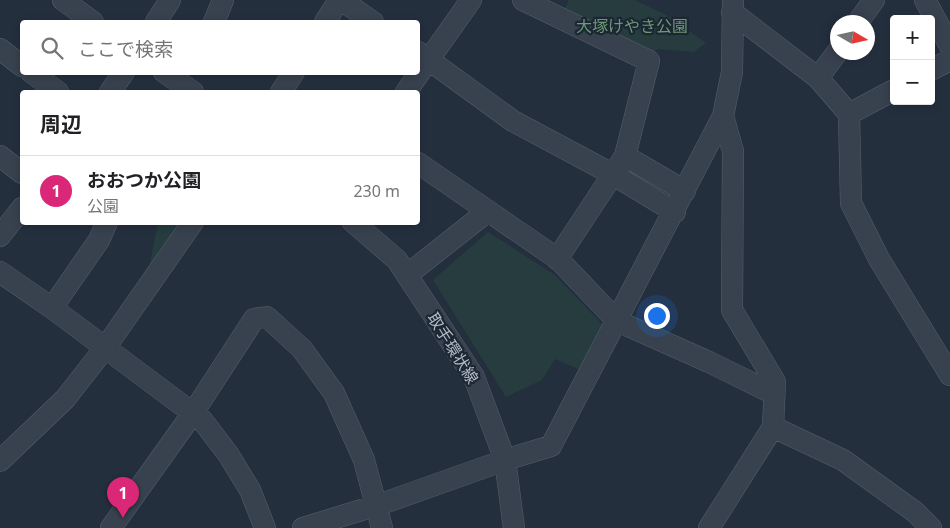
<!DOCTYPE html>
<html lang="ja">
<head>
<meta charset="utf-8">
<style>
	:root { --surface:#fff; --page:#f6f6f6; --text:#202124; --muted:#757577; --line:#e0e0e0; --accent:#db2777 }
	body { margin:0; font-family:"Noto Sans","Noto Sans JP",sans-serif; background:var(--page); color:var(--text) }
	.controls { position:absolute; right:15px; top:15px; display:grid; overflow:hidden; border-radius:5px; box-shadow:0 2px 8px #0003 }
	.controls button { width:45px; height:45px; display:grid; place-items:center; padding:0; border:0; border-bottom:1px solid var(--line); background:var(--surface); color:var(--text); font:25px sans-serif }
	.compass { position:absolute; left:830px; top:15px; width:45px; height:45px; border-radius:50%; background:var(--surface); box-shadow:0 2px 8px #0003; rotate:99deg }
	.you { position:absolute; left:656px; top:315px; width:18px; height:18px; margin:-12px; border:4px solid #fff; border-radius:50%; background:#1a73e8; box-shadow:0 0 0 8px #1a73e833 }
	.badge { display:grid; place-items:center; width:32px; height:32px; border-radius:50%; background:var(--accent); color:#fff; font-size:16px; font-weight:700 }
	.pin { position:absolute; translate:-50% -41px; filter:drop-shadow(0 1px 2px #0008) }
	.pin::after { content:''; position:absolute; top:26px; width:18px; height:15px; background:inherit; clip-path:polygon(0 0,100% 0,50% 100%) }
	.list { margin:0; padding:0; list-style:none }
	h2 { display:flex; justify-content:space-between; align-items:center; height:65px; margin:0; padding:0 20px; font-size:21px }
	h2 small { font-size:16px; font-weight:400; color:var(--muted) }
	.list li { display:grid; grid-template-columns:32px 1fr auto; gap:15px; align-items:center; box-sizing:border-box; height:70px; padding:0 20px; border-top:1px solid var(--line) }
	.list b { display:block; font-size:19px; white-space:nowrap }
	.list p { margin:0; font-size:16px; white-space:nowrap; color:var(--muted) }
	.list em { font-size:16px; font-style:normal; color:var(--muted) }
	.icon { flex:none; width:28px; height:28px; fill:none; stroke:currentColor; stroke-width:2; stroke-linecap:round; stroke-linejoin:round }
	.map { position:relative; flex:none; width:950px; height:528px; overflow:hidden }
	.search { position:absolute; background:var(--surface); box-shadow:0 2px 8px #0003; left:20px; top:20px; width:400px; height:55px; display:flex; align-items:center; gap:12px; box-sizing:border-box; padding:0 18px; border-radius:5px; color:var(--muted); font-size:19px }
	.panel { position:absolute; background:var(--surface); box-shadow:0 2px 8px #0003; left:20px; top:90px; width:400px; height:135px; border-radius:5px }
	.map>svg:first-child { display:block }
	.green { fill:#263c3f }
	.lines { fill:none; stroke-linecap:round; stroke-linejoin:round }
	.minor-casing { stroke:#565f6c; stroke-width:22 }
	.minor { stroke:#38414e; stroke-width:21 }
	.labels { text-anchor:middle; stroke-width:4.5; stroke-linejoin:round; paint-order:stroke }
	.park-label { font-size:16px; fill:#6b9a76; stroke:#1d2633 }
	.street-label { font-size:16px; fill:#b4bcc9; stroke:#1d2633 }
</style>
</head>
<body>
<div class="map">
<svg width="950" height="528" viewBox="0 0 950 528">
	<rect width="100%" height="100%" fill="#242f3e"/>
	<path class="green" d="M569,0H635L670,17L706,43L694,52L658,49L641,58L560,18Z
		M158,223H193L144,292Z
		M488,232L555,275L604,326L585,372L555,359L542,380L506,397L433,280Z"/>
	<g class="lines">
		<g class="minor-casing">
			<path id="minor" d="M63,0L93,22
				M341,0L373,22
				M523,0L649,61L625,156
				M925,0L950,46
				M732,12L818,78L849,114L851,203L879,259L950,375
				M156,22L170,0
				M214,22L223,0
				M325,22L339,0
				M858,22L874,0
				M0,49L22,66
				M418,52L513,121L614,175L675,212
				M931,70L950,60
				M31,72L58,92
				M164,72L193,92
				M818,78L838,51
				M110,92L124,72
				M281,92L294,72
				M406,92L471,0
				M849,114L894,90
				M0,156L22,173
				M418,163L558,259L617,321L709,362L774,394
				M353,222L397,260L474,377L505,460L514,528
				M0,236L22,208
				M557,259L625,156L685,191
				M0,272L52,308L202,420L228,454L250,490L265,528
				M407,275L488,211
				M52,308L99,240L107,222
				M773,427L843,460L915,512L931,528
				M0,461L65,399L105,348L193,222
				M111,528L193,413L254,319L267,317L302,349L334,393L364,460L382,528
				M303,528L381,504L505,460L551,446L723,116L732,72L733,0
				M709,528L773,427L775,382L732,310L733,151L723,116"/>
		</g>
		<use href="#minor" class="minor"/>
	</g>
	<g class="labels">
		<g class="park-label">
			<text x="632" y="32">大塚けやき公園</text>
		</g>
		<g class="street-label">
			<text transform="translate(453 348) rotate(58)" y="6">取手環状線</text>
		</g>
	</g>
</svg>
<div class="controls">
<button>+</button>
<button>−</button>
</div>
<svg class="compass" viewBox="-18 -18 36 36"><path d="M0-13l5 13h-10z" fill="#e53935"/><path d="M0 13l5-13h-10z" fill="#757577"/></svg>
<div class="you"></div>
<div class="pin badge" style="left:123px;top:518px">1</div>
<div class="search"><svg class="icon" aria-label="search" viewBox="0 0 24 24"><circle cx="10" cy="10" r="6"/><path d="M15 15l6 6"/></svg>ここで検索</div>
<section class="panel">
<h2>周辺<small></small></h2>
<ul class="list">
<li><span class="badge">1</span><div><b>おおつか公園</b><p>公園</p></div><em>230 m</em></li>
</ul>
</section>
</div>
</body>
</html>
